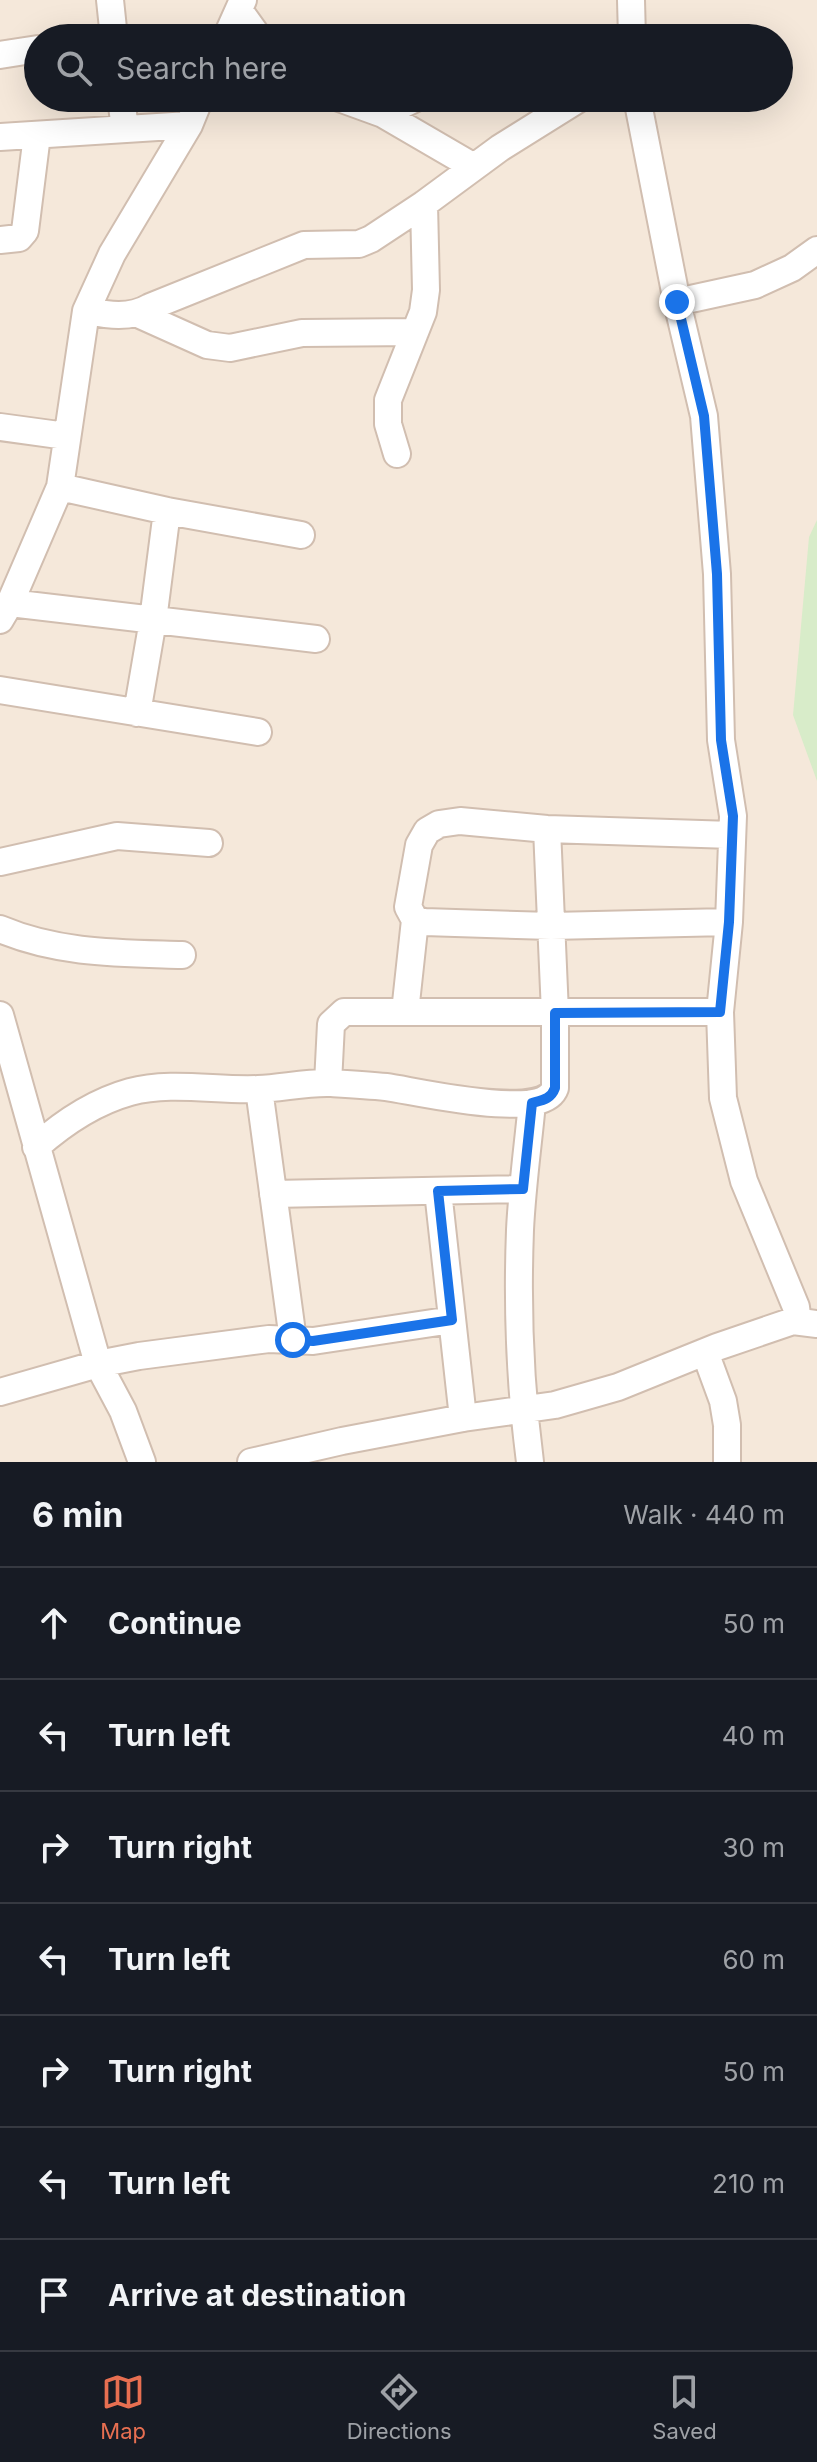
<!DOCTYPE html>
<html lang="en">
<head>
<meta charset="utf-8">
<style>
	:root { --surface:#171b24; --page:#242831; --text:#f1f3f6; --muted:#9ea1a6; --line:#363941; --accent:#e76f51 }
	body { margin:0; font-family:Inter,sans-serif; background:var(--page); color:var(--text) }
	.stop { position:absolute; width:24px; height:24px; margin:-18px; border:6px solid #1a73e8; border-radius:50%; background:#fff }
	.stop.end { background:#1a73e8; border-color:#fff; box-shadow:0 2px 8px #0008 }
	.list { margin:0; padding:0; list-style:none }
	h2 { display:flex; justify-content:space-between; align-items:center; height:104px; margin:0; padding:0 32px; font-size:34px }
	h2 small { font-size:26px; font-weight:400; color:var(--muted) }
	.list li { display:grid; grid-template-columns:52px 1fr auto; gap:24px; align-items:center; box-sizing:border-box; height:112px; padding:0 32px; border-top:2px solid var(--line) }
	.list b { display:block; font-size:30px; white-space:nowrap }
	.list em { font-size:26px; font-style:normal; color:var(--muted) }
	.icon { flex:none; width:44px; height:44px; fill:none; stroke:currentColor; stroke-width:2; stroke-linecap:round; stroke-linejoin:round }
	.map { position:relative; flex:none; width:817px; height:1462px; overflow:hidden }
	.search { position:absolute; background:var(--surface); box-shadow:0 8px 32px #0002; left:24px; right:24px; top:24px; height:88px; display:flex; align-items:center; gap:20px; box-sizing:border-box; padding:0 28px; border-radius:44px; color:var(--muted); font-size:30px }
	.sheet { height:888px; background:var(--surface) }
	nav { display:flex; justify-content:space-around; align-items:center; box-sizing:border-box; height:112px; border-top:2px solid var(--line); background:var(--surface); font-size:22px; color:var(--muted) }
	nav a { display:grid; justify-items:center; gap:4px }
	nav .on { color:var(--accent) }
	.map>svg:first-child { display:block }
	.residential { fill:#f5e8da; fill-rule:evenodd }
	.green { fill:#d8ecc9 }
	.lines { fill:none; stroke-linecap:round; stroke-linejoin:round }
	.minor-casing { stroke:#d1beb0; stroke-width:30 }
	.minor { stroke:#fff; stroke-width:26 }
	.route { stroke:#1a73e8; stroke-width:10 }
</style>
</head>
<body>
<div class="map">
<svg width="817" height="1462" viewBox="0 0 817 1462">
	<rect width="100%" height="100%" fill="#fdf6ec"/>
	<path class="residential" d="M0,0H817V1462H0ZM38,38H779V98H38Z"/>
	<path class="green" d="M817,520V781L793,715L809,537Z"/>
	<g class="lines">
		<g class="minor-casing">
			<path id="minor" d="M110,0L114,38
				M631,0L632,38
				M239,10L259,38
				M226,38L243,0
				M0,55L38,49
				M121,98L125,129
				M339,98L383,114L474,167
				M637,98L677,302L704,416L717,574L721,740L733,816L729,922L720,1012L723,1098L744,1181L796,1307L797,1315L793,1321
				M383,114L416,98
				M0,137L189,125
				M0,240L19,238L25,231L37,135
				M677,302L755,285L792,268L817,250
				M86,311C108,315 130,319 150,307L304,245L359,244L371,239L424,204L500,148L580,98
				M138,314L207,345L230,348L302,333L415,332
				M0,427L66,436
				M397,454L388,424V400L423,312L426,290L424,204
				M60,487L167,511L301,535
				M10,603L316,639
				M0,620L10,603L60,487L86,311L112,254L189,125L200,98
				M0,690L258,732
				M137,713L153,620L167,511
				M0,862L117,836L209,843
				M729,922L551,926L424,922L415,920L408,907L419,845L427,831L439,824L460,821L547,829L732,835
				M0,929C59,954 120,953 182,955
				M405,1012L415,920
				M0,1015L98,1364L123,1411L142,1462
				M328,1083L331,1024L344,1012H720
				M259,1089L293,1340
				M36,1147C63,1123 94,1102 130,1092C171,1081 217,1091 258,1089C282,1088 307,1082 331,1083C349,1084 368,1085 386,1087C416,1091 543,1122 555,1088V1013L547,829
				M438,1191L463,1418
				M273,1194L523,1189
				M705,1352L723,1401L727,1425V1462
				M0,1392L98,1364L139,1356L269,1339L313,1341L452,1320
				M251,1462L342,1441L463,1418L555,1405L618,1387L717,1347L793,1321L817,1324
				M530,1462C520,1385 517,1308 520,1230C522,1188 528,1145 532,1103"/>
		</g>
		<use href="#minor" class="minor"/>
	</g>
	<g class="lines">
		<path class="route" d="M293,1340L313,1341L452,1320L438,1191L523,1189L532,1103C543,1100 551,1099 555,1088V1013L720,1012L729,922L733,816L721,740L717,574L704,416L677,302"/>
	</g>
</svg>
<div class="stop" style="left:293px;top:1340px"></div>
<div class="stop end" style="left:677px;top:302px"></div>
<div class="search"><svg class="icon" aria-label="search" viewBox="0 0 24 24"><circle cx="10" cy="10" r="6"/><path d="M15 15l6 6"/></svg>Search here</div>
</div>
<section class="sheet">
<h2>6 min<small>Walk · 440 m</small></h2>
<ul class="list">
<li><svg class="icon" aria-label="ahead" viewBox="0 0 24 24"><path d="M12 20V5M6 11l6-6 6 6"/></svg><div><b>Continue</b></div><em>50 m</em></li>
<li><svg class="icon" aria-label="left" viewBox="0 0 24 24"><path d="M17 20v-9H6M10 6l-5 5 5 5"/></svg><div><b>Turn left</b></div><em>40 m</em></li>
<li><svg class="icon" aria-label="right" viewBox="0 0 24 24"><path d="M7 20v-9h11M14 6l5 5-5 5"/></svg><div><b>Turn right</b></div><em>30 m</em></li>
<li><svg class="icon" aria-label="left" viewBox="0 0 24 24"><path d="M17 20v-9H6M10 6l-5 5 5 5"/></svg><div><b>Turn left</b></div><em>60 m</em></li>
<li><svg class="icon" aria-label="right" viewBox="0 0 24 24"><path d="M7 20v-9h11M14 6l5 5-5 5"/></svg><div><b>Turn right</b></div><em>50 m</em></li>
<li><svg class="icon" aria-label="left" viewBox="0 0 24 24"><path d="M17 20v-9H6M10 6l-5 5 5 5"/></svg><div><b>Turn left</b></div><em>210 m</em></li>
<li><svg class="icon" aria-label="arrive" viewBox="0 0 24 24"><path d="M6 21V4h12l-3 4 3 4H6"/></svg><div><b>Arrive at destination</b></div></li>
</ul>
</section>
<nav>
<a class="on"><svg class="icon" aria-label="map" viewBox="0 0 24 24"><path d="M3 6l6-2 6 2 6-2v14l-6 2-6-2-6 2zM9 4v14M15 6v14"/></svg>Map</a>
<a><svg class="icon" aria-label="directions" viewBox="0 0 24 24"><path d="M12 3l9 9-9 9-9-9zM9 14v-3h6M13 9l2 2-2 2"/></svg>Directions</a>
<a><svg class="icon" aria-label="saved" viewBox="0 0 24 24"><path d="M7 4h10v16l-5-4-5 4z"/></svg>Saved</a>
</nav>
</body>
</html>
